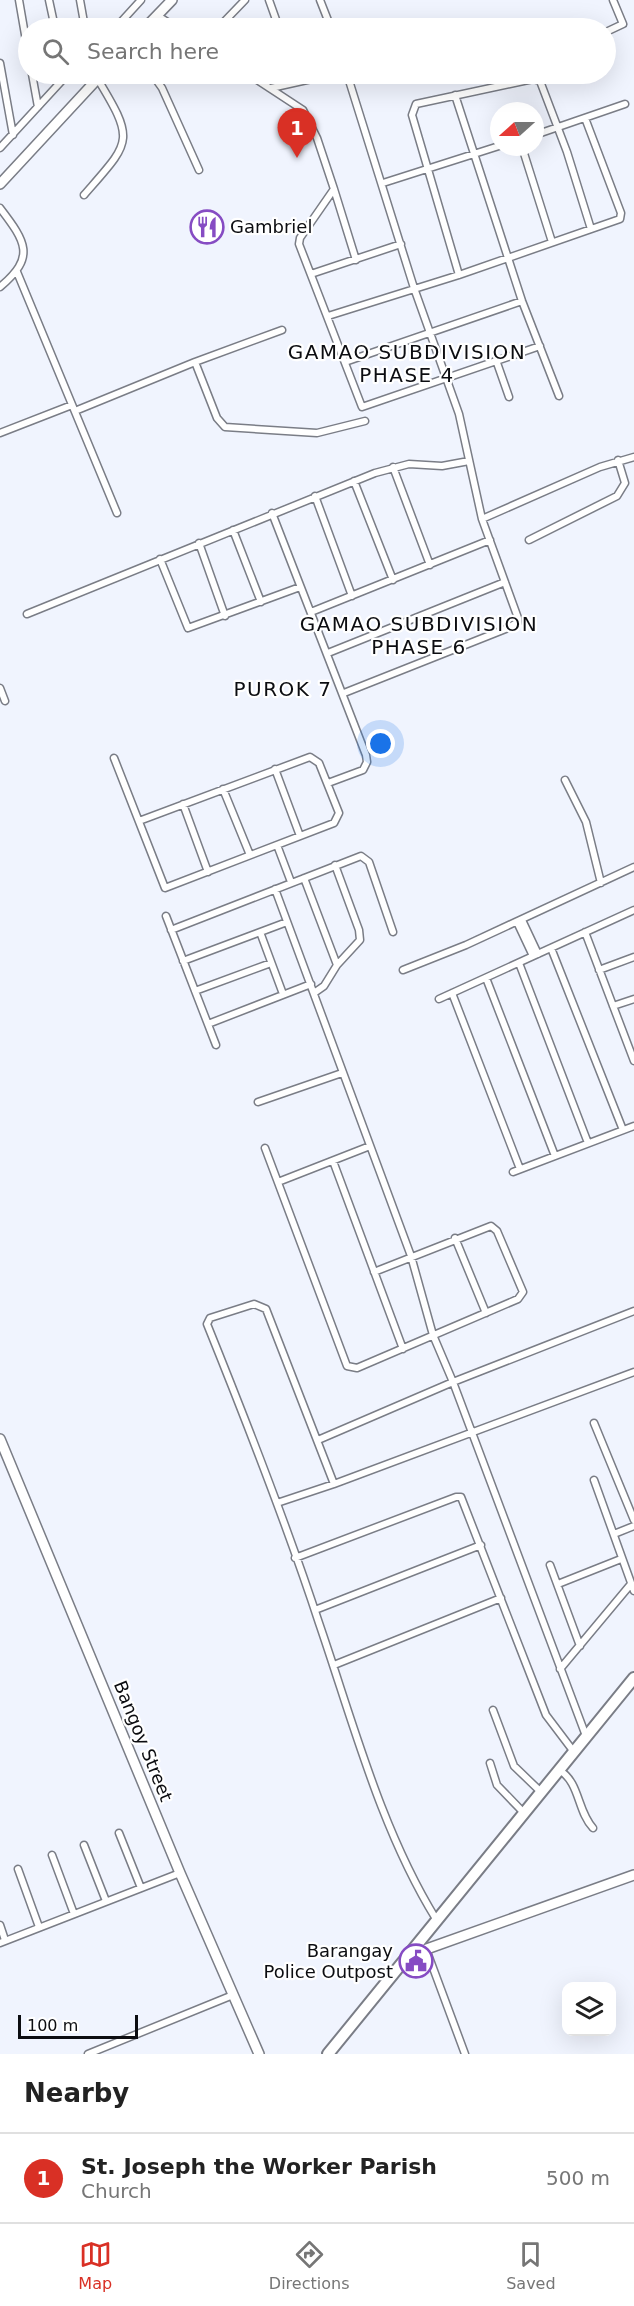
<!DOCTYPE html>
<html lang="en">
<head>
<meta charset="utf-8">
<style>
	:root { --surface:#fff; --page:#f6f6f6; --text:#222; --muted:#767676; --line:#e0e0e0; --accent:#d93025 }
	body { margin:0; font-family:"DejaVu Sans",sans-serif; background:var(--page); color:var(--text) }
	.controls { position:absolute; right:18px; bottom:18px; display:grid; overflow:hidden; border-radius:12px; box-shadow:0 6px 24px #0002 }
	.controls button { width:54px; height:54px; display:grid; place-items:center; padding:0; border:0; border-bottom:2px solid var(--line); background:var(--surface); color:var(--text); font:30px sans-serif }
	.compass { position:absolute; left:490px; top:102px; width:54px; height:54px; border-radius:50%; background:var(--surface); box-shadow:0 6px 24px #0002; rotate:249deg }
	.scale { position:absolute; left:18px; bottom:15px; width:120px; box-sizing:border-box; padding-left:6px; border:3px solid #0c0d11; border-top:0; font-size:16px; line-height:21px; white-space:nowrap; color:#0c0d11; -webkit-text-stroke:4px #fff; paint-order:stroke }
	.you { position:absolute; left:381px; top:744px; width:21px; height:21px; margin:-15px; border:4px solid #fff; border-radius:50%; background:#1a73e8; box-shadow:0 0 0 9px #1a73e833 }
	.badge { display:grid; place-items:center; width:39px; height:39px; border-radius:50%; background:var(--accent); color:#fff; font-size:20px; font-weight:700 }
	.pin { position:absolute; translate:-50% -50px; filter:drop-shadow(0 2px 3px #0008) }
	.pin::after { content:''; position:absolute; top:32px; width:21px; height:18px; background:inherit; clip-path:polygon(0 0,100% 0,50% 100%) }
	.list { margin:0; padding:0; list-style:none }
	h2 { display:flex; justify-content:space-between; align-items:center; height:78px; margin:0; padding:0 24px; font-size:26px }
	h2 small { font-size:20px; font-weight:400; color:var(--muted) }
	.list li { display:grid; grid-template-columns:39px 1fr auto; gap:18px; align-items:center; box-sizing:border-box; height:90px; padding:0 24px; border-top:2px solid var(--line) }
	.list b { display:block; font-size:22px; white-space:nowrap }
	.list p { margin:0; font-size:20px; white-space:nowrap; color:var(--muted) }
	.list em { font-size:20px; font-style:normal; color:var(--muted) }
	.icon { flex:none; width:33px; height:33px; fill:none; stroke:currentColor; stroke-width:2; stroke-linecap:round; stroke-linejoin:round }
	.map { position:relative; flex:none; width:634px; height:2054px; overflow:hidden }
	.search { position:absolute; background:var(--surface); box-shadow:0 6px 24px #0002; left:18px; right:18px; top:18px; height:66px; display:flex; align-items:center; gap:15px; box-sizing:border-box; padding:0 21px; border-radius:33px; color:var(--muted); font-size:22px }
	.sheet { height:168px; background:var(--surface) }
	nav { display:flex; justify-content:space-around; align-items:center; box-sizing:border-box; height:84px; border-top:2px solid var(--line); background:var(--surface); font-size:16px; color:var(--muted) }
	nav a { display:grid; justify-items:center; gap:3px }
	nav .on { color:var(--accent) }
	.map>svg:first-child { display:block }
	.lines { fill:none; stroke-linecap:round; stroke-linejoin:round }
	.street-casing { stroke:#7a7d86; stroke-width:9 }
	.secondary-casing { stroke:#7a7d86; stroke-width:12 }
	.primary-casing { stroke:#7a7d86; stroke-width:14 }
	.street { stroke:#fff; stroke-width:6 }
	.secondary { stroke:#fff; stroke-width:9 }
	.primary { stroke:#fff; stroke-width:10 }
	.labels { text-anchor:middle; stroke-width:4.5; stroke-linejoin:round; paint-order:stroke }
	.poi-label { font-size:18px; fill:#0c0d11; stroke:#fff; text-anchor:start }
	.street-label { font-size:18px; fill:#0c0d11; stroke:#fff }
	.neighbourhood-label { font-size:20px; letter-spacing:1.5px; fill:#0c0d11; stroke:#fff }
</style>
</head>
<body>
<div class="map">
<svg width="634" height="2054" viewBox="0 0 634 2054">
	<rect width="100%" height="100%" fill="#f0f4fe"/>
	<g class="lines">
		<g class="street-casing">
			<path id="street" d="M19,0L28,52
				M49,0L55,28
				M80,0L85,28
				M269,0L279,28
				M320,0L331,28
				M158,16L177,28
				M120,23L141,0
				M218,28L245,0
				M606,32L623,24L613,0
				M0,63L13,135
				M32,74L38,107
				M152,74L162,88L199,170
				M248,74L303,110L317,138L334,189L300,238L299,244L362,407L540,346
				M271,88L334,74
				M455,95L522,301L559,396
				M535,135L625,104
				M522,147L552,242
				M0,148L68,74
				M383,183L499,146
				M334,189L356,260
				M84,195C131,141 136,142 97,78
				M0,208C26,242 36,257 0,287
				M17,272L117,513
				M311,274L401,244
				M459,275L412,115L416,104L533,79L540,81L567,152L591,229
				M328,316L459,275L620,219L621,213L585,118
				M496,360L509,397
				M195,362L282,330
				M345,362L522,301
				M75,411L195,362L217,418L225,427L317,433L365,421
				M0,433L72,405
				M393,467L430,565
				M354,481L393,580
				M315,496L352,596
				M272,513L366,755L367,762L363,770L328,783
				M482,519L600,467L634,457
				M233,530L261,602
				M529,540L617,496L625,483L618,460
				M199,543L225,616
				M160,559L188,628L300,587
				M311,612L490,540
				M27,614L375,473L409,464L442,466L469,461
				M328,653L505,582
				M0,688L5,701
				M344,693L508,628L518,622V618L482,519L459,414L414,288L347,74
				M114,758L165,888L334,823L339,813L319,763L310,757L139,821
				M275,769L300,836
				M565,780L586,822L601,883
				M223,789L250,855
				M183,804L208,872
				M277,845L291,882
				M304,878L337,965
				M275,889L411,1256L433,1335L453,1382L586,1736
				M166,916L216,1045
				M522,920L538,954
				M517,922L533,956
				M171,930L361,856L369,862L393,932
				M260,932L283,994
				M585,932L634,1061
				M551,948L623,1130
				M183,961L287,922
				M519,963L588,1143
				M403,970L466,945L634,867
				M599,970L634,957
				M486,978L555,1156
				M195,991L271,963
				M314,993L324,986L337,965L360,940L359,930L335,865
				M452,993L520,1169
				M439,999L634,910
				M613,1006L634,999
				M208,1024L311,984
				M258,1102L342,1073
				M265,1148L347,1366L357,1368L518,1299L523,1292L497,1231L491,1226L374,1272
				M333,1161L403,1349
				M513,1172L634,1126
				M278,1182L370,1146
				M455,1238L486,1313
				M594,1423L634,1520
				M318,1440L453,1382L634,1311
				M594,1480L634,1591
				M334,1484L266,1309L254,1304L210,1318L207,1324C247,1423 286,1522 319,1623C353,1722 381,1830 436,1919
				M277,1503L334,1484L634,1372
				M614,1534L634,1526
				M295,1558L456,1497H461L546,1715L574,1752
				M550,1565L580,1646
				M558,1584L621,1559
				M315,1610L481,1545
				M334,1665L501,1598
				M560,1669L631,1584
				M493,1710L514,1766L541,1792
				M490,1763L497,1785L524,1813
				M559,1770C580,1782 577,1811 593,1828
				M119,1833L141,1888
				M84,1845L106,1901
				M52,1855L74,1914
				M18,1869L39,1927
				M0,1925L5,1940
				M0,1943L180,1873
				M426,1949L465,2054
				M88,2054L233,1995"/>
		</g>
		<g class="secondary-casing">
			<path id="secondary" d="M145,28L172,0
				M0,184L102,74
				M0,1439L180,1873L259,2054
				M407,1956L634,1875"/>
		</g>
		<g class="primary-casing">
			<path id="primary" d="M328,2054L634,1678"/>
		</g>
		<use href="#street" class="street"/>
		<use href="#secondary" class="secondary"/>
		<use href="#primary" class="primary"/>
	</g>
	<defs>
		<g id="restaurant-ring" transform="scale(1.725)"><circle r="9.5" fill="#fff" stroke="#864cc3" stroke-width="1.5"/><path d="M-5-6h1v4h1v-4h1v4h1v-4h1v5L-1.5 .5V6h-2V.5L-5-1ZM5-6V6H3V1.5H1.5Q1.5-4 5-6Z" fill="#864cc3"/></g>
		<g id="civic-ring" transform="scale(1.725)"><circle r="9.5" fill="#fff" stroke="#864cc3" stroke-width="1.5"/><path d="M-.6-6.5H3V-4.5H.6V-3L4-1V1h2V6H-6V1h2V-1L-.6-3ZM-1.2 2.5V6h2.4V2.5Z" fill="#864cc3"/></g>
	</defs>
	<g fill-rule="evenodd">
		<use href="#restaurant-ring" x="207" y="227"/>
		<use href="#civic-ring" x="416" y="1961"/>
	</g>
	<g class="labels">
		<g class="poi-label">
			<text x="230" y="233">Gambriel</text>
			<text x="393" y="1957" text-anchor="end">Barangay<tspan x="393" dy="21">Police Outpost</tspan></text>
		</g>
		<g class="street-label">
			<text transform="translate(143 1741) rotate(68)" y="6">Bangoy Street</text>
		</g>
		<g class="neighbourhood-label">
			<text x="407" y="359">GAMAO SUBDIVISION<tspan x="407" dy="23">PHASE 4</tspan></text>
			<text x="419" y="631">GAMAO SUBDIVISION<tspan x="419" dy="23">PHASE 6</tspan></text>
			<text x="283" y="696">PUROK 7</text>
		</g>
	</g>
</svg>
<div class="controls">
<button><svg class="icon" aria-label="layers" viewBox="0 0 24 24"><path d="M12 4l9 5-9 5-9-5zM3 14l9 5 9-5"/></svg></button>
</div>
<svg class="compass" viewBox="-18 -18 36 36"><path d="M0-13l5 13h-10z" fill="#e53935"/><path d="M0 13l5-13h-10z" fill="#767676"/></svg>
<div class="scale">100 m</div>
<div class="you"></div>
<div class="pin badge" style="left:297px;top:158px">1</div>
<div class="search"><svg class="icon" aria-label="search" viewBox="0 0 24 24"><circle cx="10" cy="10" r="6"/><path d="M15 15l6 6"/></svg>Search here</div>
</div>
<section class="sheet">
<h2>Nearby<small></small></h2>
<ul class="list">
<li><span class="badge">1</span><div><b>St. Joseph the Worker Parish</b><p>Church</p></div><em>500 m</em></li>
</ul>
</section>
<nav>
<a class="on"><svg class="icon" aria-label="map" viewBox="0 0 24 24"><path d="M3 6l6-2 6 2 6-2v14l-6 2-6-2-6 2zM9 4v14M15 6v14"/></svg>Map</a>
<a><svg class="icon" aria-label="directions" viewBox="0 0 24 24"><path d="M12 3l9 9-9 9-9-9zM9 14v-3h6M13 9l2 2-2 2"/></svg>Directions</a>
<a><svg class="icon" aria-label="saved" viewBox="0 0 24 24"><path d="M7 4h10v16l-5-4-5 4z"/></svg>Saved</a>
</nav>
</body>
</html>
